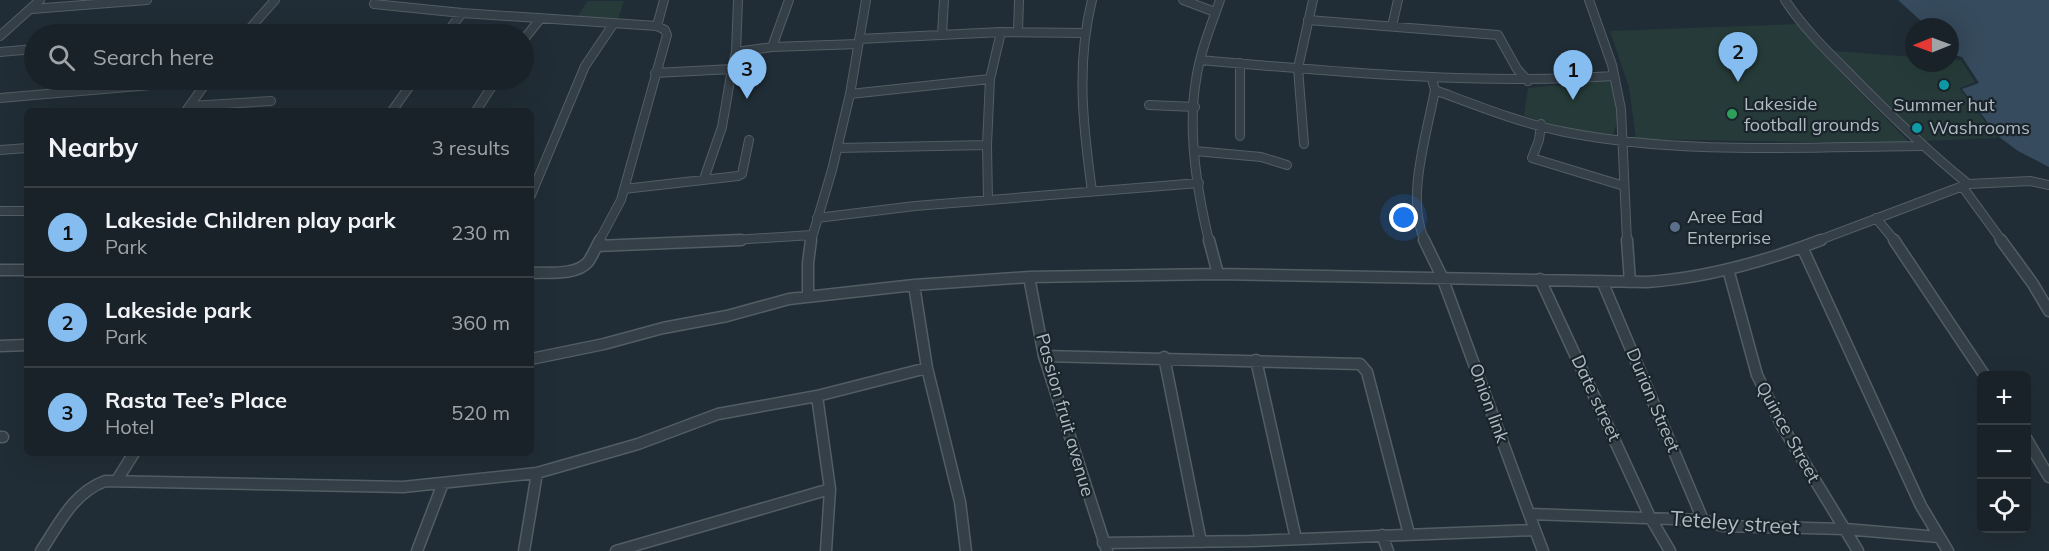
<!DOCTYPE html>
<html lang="en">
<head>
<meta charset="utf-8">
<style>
	:root { --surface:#192228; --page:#222a30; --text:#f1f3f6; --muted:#9fa4a8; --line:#373f45; --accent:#86bdf1 }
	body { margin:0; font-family:Mulish,sans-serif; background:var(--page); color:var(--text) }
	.controls { position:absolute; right:18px; bottom:18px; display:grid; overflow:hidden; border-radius:9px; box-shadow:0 6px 24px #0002 }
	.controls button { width:54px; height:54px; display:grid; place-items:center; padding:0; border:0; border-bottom:2px solid var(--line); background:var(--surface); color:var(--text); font:30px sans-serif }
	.compass { position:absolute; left:1905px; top:18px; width:54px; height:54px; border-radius:50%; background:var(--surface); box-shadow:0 6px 24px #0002; rotate:269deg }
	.you { position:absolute; left:1404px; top:218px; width:21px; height:21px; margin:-15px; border:4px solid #fff; border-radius:50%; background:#1a73e8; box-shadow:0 0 0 9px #1a73e833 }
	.badge { display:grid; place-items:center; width:39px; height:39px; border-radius:50%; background:var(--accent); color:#111; font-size:20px; font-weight:700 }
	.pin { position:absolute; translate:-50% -50px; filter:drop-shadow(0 2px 3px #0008) }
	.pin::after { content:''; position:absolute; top:32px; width:21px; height:18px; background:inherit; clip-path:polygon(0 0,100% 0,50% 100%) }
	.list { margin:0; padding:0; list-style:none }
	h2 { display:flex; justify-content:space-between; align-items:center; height:78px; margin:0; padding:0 24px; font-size:26px }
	h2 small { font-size:20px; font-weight:400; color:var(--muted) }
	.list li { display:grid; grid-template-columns:39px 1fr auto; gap:18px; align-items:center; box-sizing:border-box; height:90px; padding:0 24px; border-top:2px solid var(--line) }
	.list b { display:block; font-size:22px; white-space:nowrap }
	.list p { margin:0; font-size:20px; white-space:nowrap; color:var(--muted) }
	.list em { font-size:20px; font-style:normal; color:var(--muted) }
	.icon { flex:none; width:33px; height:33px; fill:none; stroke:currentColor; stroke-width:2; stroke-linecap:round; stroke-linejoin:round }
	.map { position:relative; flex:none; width:2049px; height:551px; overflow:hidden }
	.search { position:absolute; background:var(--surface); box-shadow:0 6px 24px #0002; left:24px; top:24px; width:510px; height:66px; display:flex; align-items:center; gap:15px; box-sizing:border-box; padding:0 21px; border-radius:33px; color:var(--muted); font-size:22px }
	.panel { position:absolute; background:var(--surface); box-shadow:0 6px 24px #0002; left:24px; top:108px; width:510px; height:348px; border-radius:9px }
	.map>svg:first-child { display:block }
	.green { fill:#263b39 }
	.water { fill:#364b5d }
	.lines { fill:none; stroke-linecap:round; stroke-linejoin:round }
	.minor-far1-casing { stroke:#525d64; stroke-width:10 }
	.minor-casing { stroke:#525d64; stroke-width:13 }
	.minor-far1 { stroke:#353f47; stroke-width:8 }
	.minor { stroke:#353f47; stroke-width:10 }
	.culture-dot { fill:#0f9aa8; stroke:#1a242b; stroke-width:2 }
	.leisure-dot { fill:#2e9e5b; stroke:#1a242b; stroke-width:2 }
	.service-dot { fill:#5c6f8a; stroke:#1a242b; stroke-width:2 }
	.labels { text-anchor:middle; stroke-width:4.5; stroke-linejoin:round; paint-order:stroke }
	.poi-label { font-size:18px; fill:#afbac3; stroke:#1a242b; text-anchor:start }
	.street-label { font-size:18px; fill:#afbac3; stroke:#1a242b }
	.near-street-label { font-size:21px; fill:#afbac3; stroke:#1a242b }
</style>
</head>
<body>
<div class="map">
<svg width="2049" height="551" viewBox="0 0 2049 551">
	<rect width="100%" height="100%" fill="#212d36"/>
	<path class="green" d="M588,1H624L618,19L578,16Z
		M1799,24L1845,77L1911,144L1636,139L1629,87L1610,31Z
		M1834,51L1914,57V63H1950V60H1961L1975,82L1959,88L1998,138L1920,141L1868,90Z
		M1613,76L1621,109L1613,135L1576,131L1524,116L1528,88L1606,81Z"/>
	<path class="water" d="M1898,0H2049V167L2018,151L1998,136L1962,89L1979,83L1962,57L1950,54V27H1918L1921,21Z"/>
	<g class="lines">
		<g class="minor-far1-casing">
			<path id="minor-far1" d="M1092,0C1076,64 1083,126 1092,191
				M1183,0L1215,12
				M1589,0L1612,65L1621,109L1627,241
				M1785,0C1802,26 1824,48 1846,70C1885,110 1925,149 1968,184
				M374,4L462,13L657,26
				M32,9L147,0
				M1308,20L1498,35L1517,69L1528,81
				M1392,26L1398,0
				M1018,32L1019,0
				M223,34L246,33
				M245,34L275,0
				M446,34L462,13
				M942,35L944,0
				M0,36L40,0
				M524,39L541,18
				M859,39L1001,32L1085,33
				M772,47L789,0
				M0,52L34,49
				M736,52L772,47L858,44
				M1200,60C1338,72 1475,85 1613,76
				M1240,63V136
				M655,73L732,69L736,52L738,0
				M1435,90C1478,106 1520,123 1565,132C1682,155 1802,147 1920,146
				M850,94L990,79
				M0,98L208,80
				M1149,105L1195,107
				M190,106L271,101
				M186,111L208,80
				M392,111L414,80
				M476,111L496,80
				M1541,124L1539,140L1532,158L1624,186
				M1304,144L1298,68L1313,0
				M837,148L987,145
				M0,150L27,148
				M1195,151L1261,157L1287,165
				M704,179L722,127L732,69
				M1962,186L2002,241
				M624,189L738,176L742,174L749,140
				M531,195L585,66L614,23
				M988,200L987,145L990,79L1001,32
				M0,211H27
				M817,218L915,206L1199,183
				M1876,218L1895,241
				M599,241L621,200L667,35L665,30L657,26L664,0
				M719,241L812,235
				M811,241L832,170L850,94L866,0
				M1209,241C1197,191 1187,132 1196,80C1200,52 1211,26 1220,0
				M1425,241C1405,200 1427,134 1435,90L1432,79
				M1817,241L1968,184L2030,181L2049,185"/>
		</g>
		<g class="minor-casing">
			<path id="minor" d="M1209,240L1218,274
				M1627,240L1630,282
				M1894,240L1985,376
				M2001,240L2033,284L2049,311
				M597,246L741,240
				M1802,247L1921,506L1948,551
				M1728,269L1757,375L1782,426L1858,551
				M0,270H27
				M531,273C547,272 576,276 588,262C593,255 596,247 600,240
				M1029,277L1044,356L1107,551
				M1540,279L1650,517L1670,551
				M1602,281L1703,520
				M914,285L927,368L960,502L966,551
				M808,296V263L811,240
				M0,346L27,345
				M1044,356L1360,364L1367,372L1409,534
				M1164,357L1201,542
				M531,359L604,344L663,328L727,316L789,299L914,285L1029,277L1218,274L1647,282C1706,278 1766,261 1821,240
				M1256,360L1296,539
				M817,396L830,489L826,551
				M0,437H3
				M2026,438L2049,477
				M117,480L134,453
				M1530,514L1703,520L1723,526L1845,529L1939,537
				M1535,530L1543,551
				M1382,535L1388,551
				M1103,543L1250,541L1535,530L1442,277L1424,240
				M41,551C59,524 73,493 105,481L403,487L537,473L638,444L718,414L817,396L927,368
				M417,551L443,483
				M524,551L537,473
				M616,551L830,489"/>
		</g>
		<use href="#minor-far1" class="minor-far1"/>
		<use href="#minor" class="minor"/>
	</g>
	<g class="culture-dot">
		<circle cx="1944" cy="85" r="6"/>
		<circle cx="1917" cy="128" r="6"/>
	</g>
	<circle class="leisure-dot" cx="1732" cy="114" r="6"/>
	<circle class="service-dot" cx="1675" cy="227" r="6"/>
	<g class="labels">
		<g class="poi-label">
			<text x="1744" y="110">Lakeside<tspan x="1744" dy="21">football grounds</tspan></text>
			<text x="1944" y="111" text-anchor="middle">Summer hut</text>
			<text x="1929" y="134">Washrooms</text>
			<text x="1687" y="223">Aree Ead<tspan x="1687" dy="21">Enterprise</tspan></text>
		</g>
		<g class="street-label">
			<text transform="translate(1596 398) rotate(65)" y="6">Date street</text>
			<text transform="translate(1653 400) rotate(67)" y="6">Durian Street</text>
			<text transform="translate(1489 403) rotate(70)" y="6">Onion link</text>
			<text transform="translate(1065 415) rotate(74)" y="6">Passion fruit avenue</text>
			<text transform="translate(1788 432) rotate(61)" y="6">Quince Street</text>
		</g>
		<g class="near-street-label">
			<text transform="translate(1735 523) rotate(4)" y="7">Teteley street</text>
		</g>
	</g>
</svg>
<div class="controls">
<button>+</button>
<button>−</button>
<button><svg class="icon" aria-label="locate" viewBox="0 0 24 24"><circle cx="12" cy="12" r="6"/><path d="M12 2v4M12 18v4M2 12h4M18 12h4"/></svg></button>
</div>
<svg class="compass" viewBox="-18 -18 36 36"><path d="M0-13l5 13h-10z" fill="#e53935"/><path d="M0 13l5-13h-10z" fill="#9fa4a8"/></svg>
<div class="you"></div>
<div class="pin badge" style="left:1573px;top:100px">1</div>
<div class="pin badge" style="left:1738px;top:82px">2</div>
<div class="pin badge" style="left:747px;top:99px">3</div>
<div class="search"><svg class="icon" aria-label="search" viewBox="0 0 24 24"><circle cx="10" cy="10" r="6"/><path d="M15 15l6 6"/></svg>Search here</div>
<section class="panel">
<h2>Nearby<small>3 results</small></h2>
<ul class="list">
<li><span class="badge">1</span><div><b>Lakeside Children play park</b><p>Park</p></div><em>230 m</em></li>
<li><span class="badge">2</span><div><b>Lakeside park</b><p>Park</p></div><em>360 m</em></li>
<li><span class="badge">3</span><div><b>Rasta Tee’s Place</b><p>Hotel</p></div><em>520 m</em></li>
</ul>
</section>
</div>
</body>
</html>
